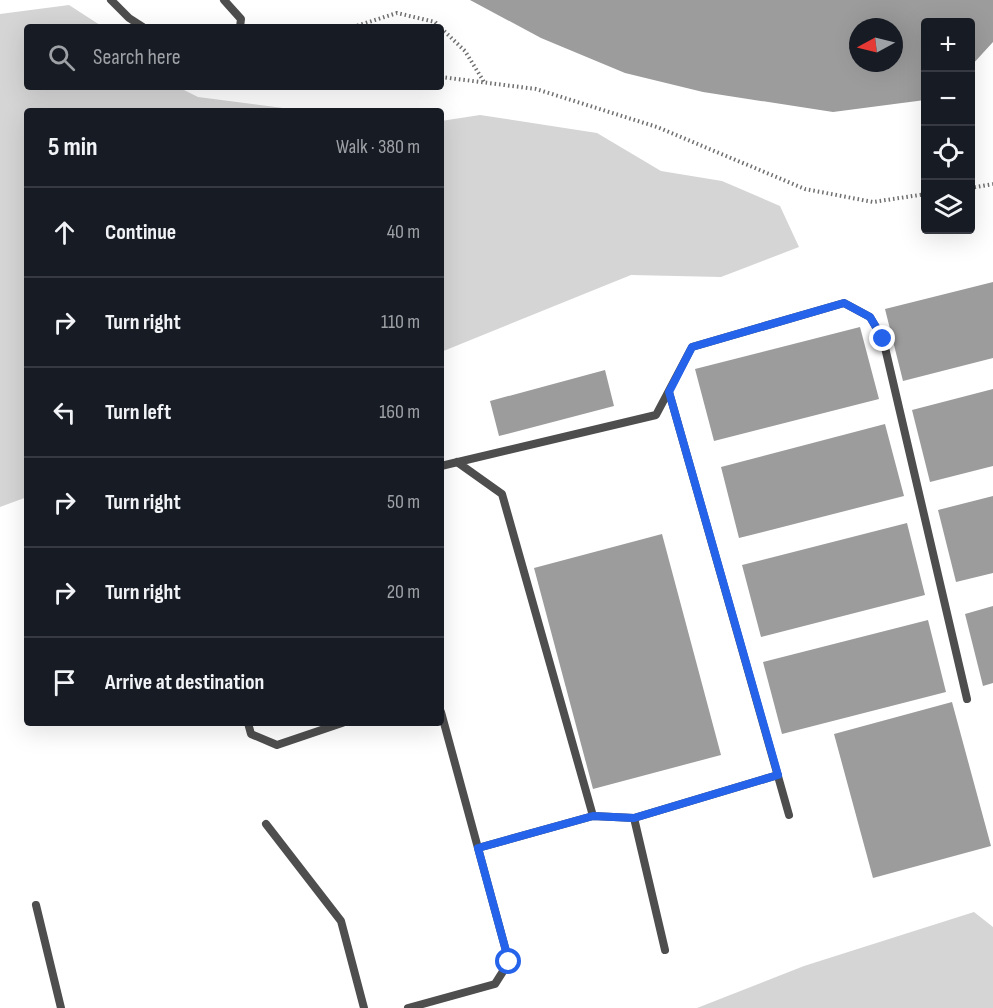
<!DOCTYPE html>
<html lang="en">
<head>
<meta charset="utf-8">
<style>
	:root { --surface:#171b24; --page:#242831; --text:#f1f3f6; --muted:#9ea1a6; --line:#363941 }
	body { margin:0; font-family:"Sofia Sans Condensed",sans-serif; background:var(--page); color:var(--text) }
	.controls { position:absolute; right:18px; top:18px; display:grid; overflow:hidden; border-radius:6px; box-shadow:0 6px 24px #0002 }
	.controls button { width:54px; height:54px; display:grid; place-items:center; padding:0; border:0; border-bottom:2px solid var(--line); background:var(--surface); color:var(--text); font:30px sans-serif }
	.compass { position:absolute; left:849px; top:18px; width:54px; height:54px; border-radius:50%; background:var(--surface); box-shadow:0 6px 24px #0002; rotate:263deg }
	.stop { position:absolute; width:18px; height:18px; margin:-14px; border:4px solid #2563eb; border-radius:50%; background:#fff }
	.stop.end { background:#2563eb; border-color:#fff; box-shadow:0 2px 6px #0008 }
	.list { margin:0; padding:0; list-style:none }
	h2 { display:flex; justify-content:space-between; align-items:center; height:78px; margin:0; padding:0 24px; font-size:26px }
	h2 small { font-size:20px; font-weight:400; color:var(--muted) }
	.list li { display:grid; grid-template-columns:39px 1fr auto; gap:18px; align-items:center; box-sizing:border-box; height:90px; padding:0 24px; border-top:2px solid var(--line) }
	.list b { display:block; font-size:22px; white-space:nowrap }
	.list em { font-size:20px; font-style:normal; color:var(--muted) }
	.icon { flex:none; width:33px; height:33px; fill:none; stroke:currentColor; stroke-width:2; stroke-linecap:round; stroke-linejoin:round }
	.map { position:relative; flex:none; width:993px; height:1008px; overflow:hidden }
	.search { position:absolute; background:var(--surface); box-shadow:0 6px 24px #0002; left:24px; top:24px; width:420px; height:66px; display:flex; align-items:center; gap:15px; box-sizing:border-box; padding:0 21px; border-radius:6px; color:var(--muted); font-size:22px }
	.panel { position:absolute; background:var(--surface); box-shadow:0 6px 24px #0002; left:24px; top:108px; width:420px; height:618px; border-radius:6px }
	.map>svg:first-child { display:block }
	.green { fill:#d5d5d5 }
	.water { fill:#9c9c9c; fill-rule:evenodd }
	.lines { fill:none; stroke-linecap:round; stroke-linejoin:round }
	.path { stroke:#707070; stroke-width:4; stroke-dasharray:1.5 3; stroke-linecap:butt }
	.lane { stroke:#4e4e4e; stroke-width:8 }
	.route { stroke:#2563eb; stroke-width:8 }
</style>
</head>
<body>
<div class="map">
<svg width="993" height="1008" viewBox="0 0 993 1008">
	<rect width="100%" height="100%" fill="#fff"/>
	<path class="green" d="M69,5L103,27H27V87H178L198,97L306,111H27V497L0,507V14Z
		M480,115L597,133L661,171L722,181L780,206L799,247L721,277L631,275L441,352V121Z
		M974,912L993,927V1008H697L804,966Z"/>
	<path class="water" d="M470,0H993V42L971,66L970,22H926L925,100L833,112L703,92L625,73L541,38ZM858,27H894V63H858Z
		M993,282V358L903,381L885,309Z
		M860,327L879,399L714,441L695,369Z
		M605,370L614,406L499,436L490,401Z
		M993,389V466L930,482L912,410Z
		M885,424L904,496L739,538L721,467Z
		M993,496V573L956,582L938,510Z
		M907,523L925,595L761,637L742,565Z
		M662,534L721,755L593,789L534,568Z
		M993,606V683L983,686L965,614Z
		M928,620L946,692L782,734L763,662Z
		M952,702L991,846L873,878L834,734Z"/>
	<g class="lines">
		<path class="path" d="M353,27L397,13L435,22L440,27
			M441,28L465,51L484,82
			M441,77L536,89L657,127L805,189L873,202L926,194
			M970,188L993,184"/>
		<path class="lane" d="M111,0L129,18L143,27
			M224,0L241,19L240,27
			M669,392L789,815
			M457,462L502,494L593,816L478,848
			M441,466L656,415L692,347L844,303L870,317L883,339L967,699
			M248,723L251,734L277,745L342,723
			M593,816L634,818L665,950
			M634,818L778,775
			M266,824L341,921L364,1008
			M36,905L61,1008
			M408,1008L495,984L509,962L441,712"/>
	</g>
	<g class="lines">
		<path class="route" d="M509,962L478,848L593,816L634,818L778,775L669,392L692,347L844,303L870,317L883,339"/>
	</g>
</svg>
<div class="controls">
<button>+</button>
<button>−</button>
<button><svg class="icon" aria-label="locate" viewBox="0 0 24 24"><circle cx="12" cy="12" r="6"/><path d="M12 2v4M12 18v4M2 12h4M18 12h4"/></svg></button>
<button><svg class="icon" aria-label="layers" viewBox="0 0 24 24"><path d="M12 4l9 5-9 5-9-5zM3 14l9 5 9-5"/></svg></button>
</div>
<svg class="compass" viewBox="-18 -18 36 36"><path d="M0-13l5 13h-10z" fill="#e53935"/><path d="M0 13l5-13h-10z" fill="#9ea1a6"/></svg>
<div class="stop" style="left:509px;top:962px"></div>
<div class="stop end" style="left:883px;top:339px"></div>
<div class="search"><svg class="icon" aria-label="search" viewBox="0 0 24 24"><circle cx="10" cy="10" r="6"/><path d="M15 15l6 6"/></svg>Search here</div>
<section class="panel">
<h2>5 min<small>Walk · 380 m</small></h2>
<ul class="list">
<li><svg class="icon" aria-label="ahead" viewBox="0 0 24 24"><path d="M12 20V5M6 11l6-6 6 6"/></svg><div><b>Continue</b></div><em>40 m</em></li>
<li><svg class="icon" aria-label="right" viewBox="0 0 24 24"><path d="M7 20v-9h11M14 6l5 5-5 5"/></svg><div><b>Turn right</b></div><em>110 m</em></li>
<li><svg class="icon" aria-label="left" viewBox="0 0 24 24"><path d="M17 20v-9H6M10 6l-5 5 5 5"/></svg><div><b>Turn left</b></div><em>160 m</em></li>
<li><svg class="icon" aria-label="right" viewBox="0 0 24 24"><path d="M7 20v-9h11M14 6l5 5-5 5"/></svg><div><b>Turn right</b></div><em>50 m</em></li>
<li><svg class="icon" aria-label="right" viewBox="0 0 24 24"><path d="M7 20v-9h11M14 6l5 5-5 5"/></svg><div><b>Turn right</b></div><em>20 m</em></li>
<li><svg class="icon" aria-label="arrive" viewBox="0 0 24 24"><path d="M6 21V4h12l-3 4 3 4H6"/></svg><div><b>Arrive at destination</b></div></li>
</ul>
</section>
</div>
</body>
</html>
